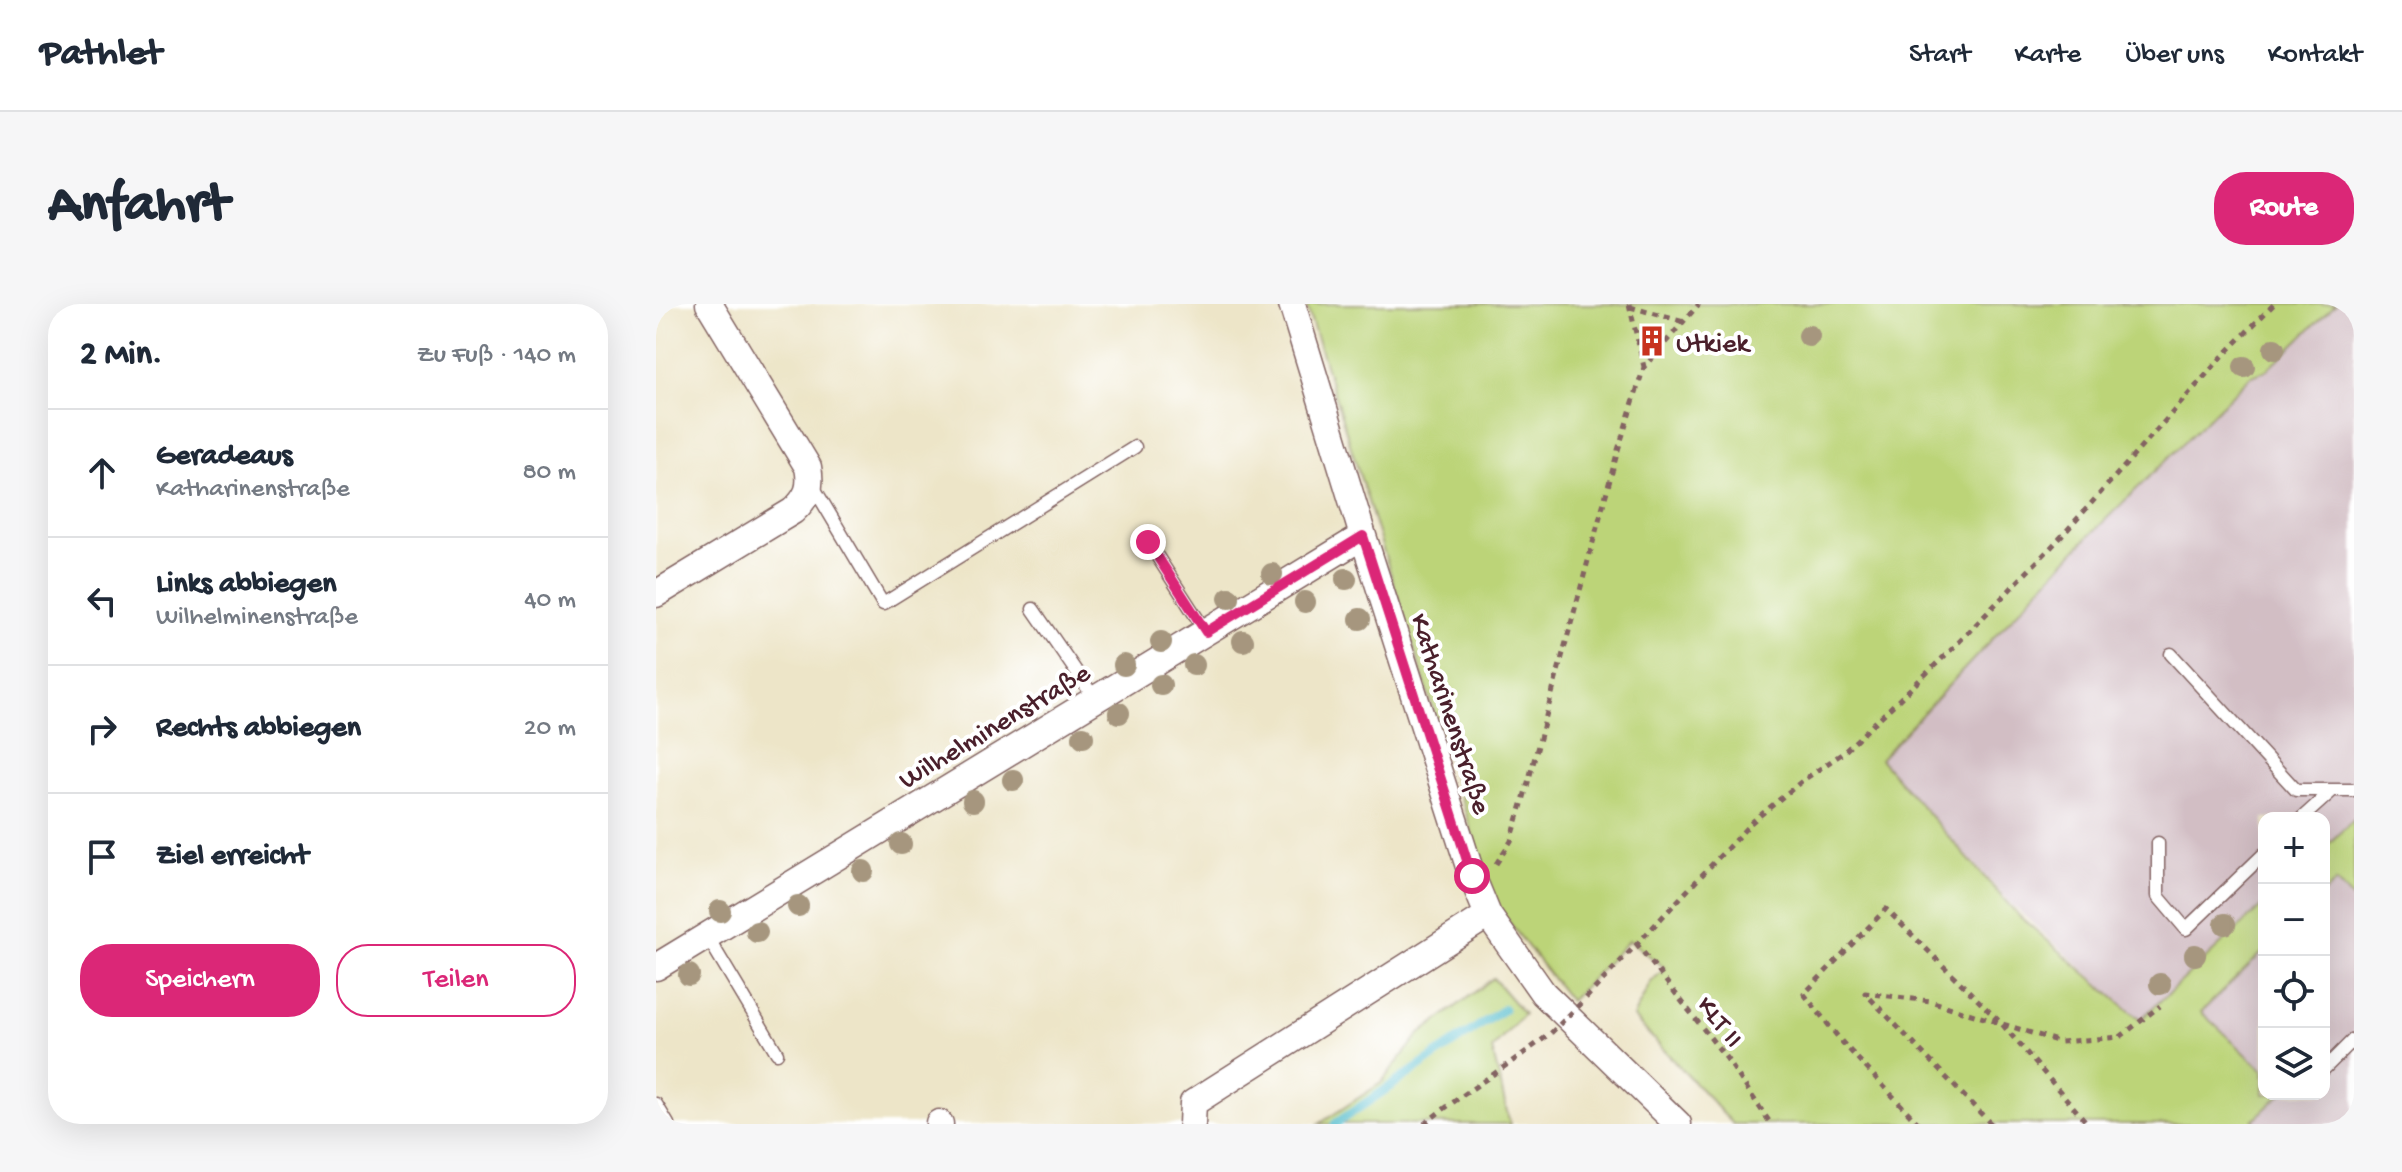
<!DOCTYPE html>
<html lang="de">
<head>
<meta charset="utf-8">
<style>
	:root { --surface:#fff; --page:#f6f6f7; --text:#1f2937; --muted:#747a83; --line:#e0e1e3; --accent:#db2777 }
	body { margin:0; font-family:"Gochi Hand",sans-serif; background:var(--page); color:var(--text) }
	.controls { position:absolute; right:24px; bottom:24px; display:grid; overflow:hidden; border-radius:16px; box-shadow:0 8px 32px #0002 }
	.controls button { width:72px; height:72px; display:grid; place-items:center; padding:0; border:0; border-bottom:2px solid var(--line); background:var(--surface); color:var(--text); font:40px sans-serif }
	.stop { position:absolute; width:24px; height:24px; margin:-18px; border:6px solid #db2777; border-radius:50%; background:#fff }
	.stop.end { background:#db2777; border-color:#fff; box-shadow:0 2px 8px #0008 }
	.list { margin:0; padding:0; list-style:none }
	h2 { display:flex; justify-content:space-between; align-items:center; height:104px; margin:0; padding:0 32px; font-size:34px }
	h2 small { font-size:26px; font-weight:400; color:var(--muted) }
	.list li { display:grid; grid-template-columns:52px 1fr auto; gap:24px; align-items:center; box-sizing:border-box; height:128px; padding:0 32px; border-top:2px solid var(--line) }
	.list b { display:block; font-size:30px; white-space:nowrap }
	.list p { margin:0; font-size:26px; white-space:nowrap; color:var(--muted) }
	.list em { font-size:26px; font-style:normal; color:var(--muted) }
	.actions { display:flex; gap:16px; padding:24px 32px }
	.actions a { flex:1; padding:18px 0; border:2px solid var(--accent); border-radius:32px; text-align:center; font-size:28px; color:var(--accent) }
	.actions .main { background:var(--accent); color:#fff }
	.icon { flex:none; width:44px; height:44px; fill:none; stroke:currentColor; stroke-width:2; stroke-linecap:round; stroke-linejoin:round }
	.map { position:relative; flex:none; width:1698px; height:820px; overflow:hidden; border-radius:32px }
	header { display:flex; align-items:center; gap:48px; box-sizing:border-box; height:112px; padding:0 40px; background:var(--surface); border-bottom:2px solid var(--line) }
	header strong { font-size:38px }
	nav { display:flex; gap:44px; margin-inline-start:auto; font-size:28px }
	.intro { display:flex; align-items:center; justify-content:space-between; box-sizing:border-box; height:192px; padding:0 48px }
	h1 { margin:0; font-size:56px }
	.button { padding:20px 36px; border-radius:32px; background:var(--accent); color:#fff; font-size:28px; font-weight:700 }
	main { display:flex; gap:48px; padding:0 48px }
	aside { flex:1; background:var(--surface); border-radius:32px; box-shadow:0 8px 32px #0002 }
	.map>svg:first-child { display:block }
	.industrial { fill:#d2bec4; fill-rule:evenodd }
	.green { fill:#bcd478; stroke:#837a52; stroke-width:2 }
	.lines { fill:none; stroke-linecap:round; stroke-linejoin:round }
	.stream { stroke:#4eb9ca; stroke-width:9 }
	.lane-casing { stroke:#836462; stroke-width:15 }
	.street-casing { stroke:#836462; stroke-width:29 }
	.path { stroke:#836462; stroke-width:5; stroke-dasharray:6 6; stroke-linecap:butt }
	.lane { stroke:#fff; stroke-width:12 }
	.street { stroke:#fff; stroke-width:26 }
	.path-bridge { stroke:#836462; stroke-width:5; stroke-dasharray:6 6; stroke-linecap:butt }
	.tree { fill:#a6967e }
	.route { stroke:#db2777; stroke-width:10 }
	.labels { text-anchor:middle; stroke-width:8; stroke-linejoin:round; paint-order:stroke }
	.poi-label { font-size:28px; fill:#4a1f2b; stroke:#fff; text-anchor:start }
	.street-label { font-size:28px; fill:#4a1f2b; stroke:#fff }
</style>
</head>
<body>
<header>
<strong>Pathlet</strong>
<nav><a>Start</a><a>Karte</a><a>Über uns</a><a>Kontakt</a></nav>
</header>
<div class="intro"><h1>Anfahrt</h1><a class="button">Route</a></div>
<main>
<aside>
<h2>2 Min.<small>Zu Fuß · 140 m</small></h2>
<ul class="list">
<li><svg class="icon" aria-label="ahead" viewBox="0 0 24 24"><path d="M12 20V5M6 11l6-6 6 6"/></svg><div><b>Geradeaus</b><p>Katharinenstraße</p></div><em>80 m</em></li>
<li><svg class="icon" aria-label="left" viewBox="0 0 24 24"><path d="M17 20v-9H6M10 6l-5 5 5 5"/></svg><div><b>Links abbiegen</b><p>Wilhelminenstraße</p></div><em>40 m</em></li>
<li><svg class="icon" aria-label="right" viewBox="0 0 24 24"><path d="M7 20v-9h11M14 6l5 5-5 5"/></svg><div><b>Rechts abbiegen</b></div><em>20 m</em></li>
<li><svg class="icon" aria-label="arrive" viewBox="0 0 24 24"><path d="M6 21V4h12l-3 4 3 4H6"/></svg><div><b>Ziel erreicht</b></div></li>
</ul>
<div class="actions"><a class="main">Speichern</a><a>Teilen</a></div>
</aside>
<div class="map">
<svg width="1698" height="820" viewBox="0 0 1698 820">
	<rect width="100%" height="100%" fill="#fff"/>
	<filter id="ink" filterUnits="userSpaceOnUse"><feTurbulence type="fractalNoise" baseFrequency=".0125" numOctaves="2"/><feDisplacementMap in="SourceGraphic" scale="16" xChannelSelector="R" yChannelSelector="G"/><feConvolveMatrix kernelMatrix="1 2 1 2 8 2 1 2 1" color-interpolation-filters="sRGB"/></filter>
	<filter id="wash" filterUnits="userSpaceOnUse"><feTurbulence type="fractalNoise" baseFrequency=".006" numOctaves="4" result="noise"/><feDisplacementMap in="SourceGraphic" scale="32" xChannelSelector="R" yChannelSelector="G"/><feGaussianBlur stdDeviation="1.8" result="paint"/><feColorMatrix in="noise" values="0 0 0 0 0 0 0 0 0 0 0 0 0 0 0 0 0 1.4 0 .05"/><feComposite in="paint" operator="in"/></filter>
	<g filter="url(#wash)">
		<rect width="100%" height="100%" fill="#ede5c8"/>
		<path class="industrial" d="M1680,0H1698V820H1600L1356,601L1224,455L1424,241L1594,73L1611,66ZM1608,514H1668V790H1608Z"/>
		<path class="green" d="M650,0H1680L1611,66L1594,73L1424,241L1224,455L1362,611L1484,716L1608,600V647L1545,708L1608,767V790H1625L1597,816L1600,820H1077L977,713L994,679L1009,664L973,636L914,697L838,599Z
			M1698,515V596L1680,578L1668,589V544Z
			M837,674L868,710L836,745L854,820H663L725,779L763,731Z"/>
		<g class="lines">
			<path class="stream" d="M679,820L848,705"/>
		</g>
	</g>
	<g filter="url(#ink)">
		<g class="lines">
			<g class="lane-casing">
				<path id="lane" d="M157,182L227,300L479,143
					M492,238L550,328
					M377,305L439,395
					M1515,350L1640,486H1698
					M1646,514L1677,486
					M1502,539V592L1530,625L1608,550
					M51,632L121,749
					M1668,765L1698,735
					M0,800L12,820"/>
			</g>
			<g class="street-casing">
				<path id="street" d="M636,0L707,232L816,572L832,611L887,689L1022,820
					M0,290L137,207C152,193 156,183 152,163L53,0
					M0,663L707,232
					M283,819L284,820
					M536,820L537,799L832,611"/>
			</g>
			<path class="path" d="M973,0L988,63
				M974,3L1028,18
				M840,560L855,537L867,497L962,146L988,63L1043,0
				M980,639L1071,755L1115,820
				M930,694L1096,518L1146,477L1187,449L1297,344L1405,233L1565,54L1618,0
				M768,820C809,788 853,761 895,729
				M1263,820L1186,738L1148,690L1230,605L1345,719L1432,820
				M1335,820L1209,689L1274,697L1404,738L1464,733L1504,702"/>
			<use href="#lane" class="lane"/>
			<use href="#street" class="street"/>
			<path class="path-bridge" d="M895,729L928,696"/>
		</g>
		<g class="tree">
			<circle cx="1153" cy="32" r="11"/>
			<circle cx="1618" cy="45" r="11"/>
			<circle cx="1588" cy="63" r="11"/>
			<circle cx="616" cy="270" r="11"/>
			<circle cx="690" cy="275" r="11"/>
			<circle cx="573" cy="294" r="11"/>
			<circle cx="649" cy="298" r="11"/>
			<circle cx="704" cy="315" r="11"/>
			<circle cx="587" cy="337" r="11"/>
			<circle cx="505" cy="338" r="11"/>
			<circle cx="468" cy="361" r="11"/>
			<circle cx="538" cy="361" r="11"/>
			<circle cx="505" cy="381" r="11"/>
			<circle cx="463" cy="409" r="11"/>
			<circle cx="427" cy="433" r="11"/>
			<circle cx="357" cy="476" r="11"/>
			<circle cx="317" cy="497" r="11"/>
			<circle cx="245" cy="540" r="11"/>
			<circle cx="207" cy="567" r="11"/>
			<circle cx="142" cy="602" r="11"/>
			<circle cx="64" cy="607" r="11"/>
			<circle cx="1569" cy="620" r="11"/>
			<circle cx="101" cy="628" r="11"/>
			<circle cx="1539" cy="651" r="11"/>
			<circle cx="33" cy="671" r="11"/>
			<circle cx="1504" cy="680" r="11"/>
		</g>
	</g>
	<g class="lines" filter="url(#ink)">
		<path class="route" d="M492,238L550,328L707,232L816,572"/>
	</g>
	<defs>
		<g id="building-bare" transform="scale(2.4)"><path d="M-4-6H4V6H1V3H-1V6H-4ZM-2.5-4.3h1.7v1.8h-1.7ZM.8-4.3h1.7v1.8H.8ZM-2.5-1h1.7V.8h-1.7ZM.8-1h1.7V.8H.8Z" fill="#c8321e" stroke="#fff" stroke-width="2.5" paint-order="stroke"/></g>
	</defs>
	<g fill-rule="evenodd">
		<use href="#building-bare" x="996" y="37"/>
	</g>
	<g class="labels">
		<g class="poi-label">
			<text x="1020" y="47">Utkiek</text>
		</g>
		<g class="street-label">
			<text transform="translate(797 409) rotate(72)" y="10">Katharinenstraße</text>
			<text transform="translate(337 420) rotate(-31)" y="10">Wilhelminenstraße</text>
			<text transform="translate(1066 716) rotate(52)" y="10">KLT II</text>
		</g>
	</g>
</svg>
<div class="controls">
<button>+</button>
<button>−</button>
<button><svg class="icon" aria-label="locate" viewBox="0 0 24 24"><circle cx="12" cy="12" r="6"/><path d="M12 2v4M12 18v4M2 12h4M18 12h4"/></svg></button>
<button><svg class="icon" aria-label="layers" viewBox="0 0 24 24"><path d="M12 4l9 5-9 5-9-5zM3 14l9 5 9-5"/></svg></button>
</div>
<div class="stop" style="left:816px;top:572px"></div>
<div class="stop end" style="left:492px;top:238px"></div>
</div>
</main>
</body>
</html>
